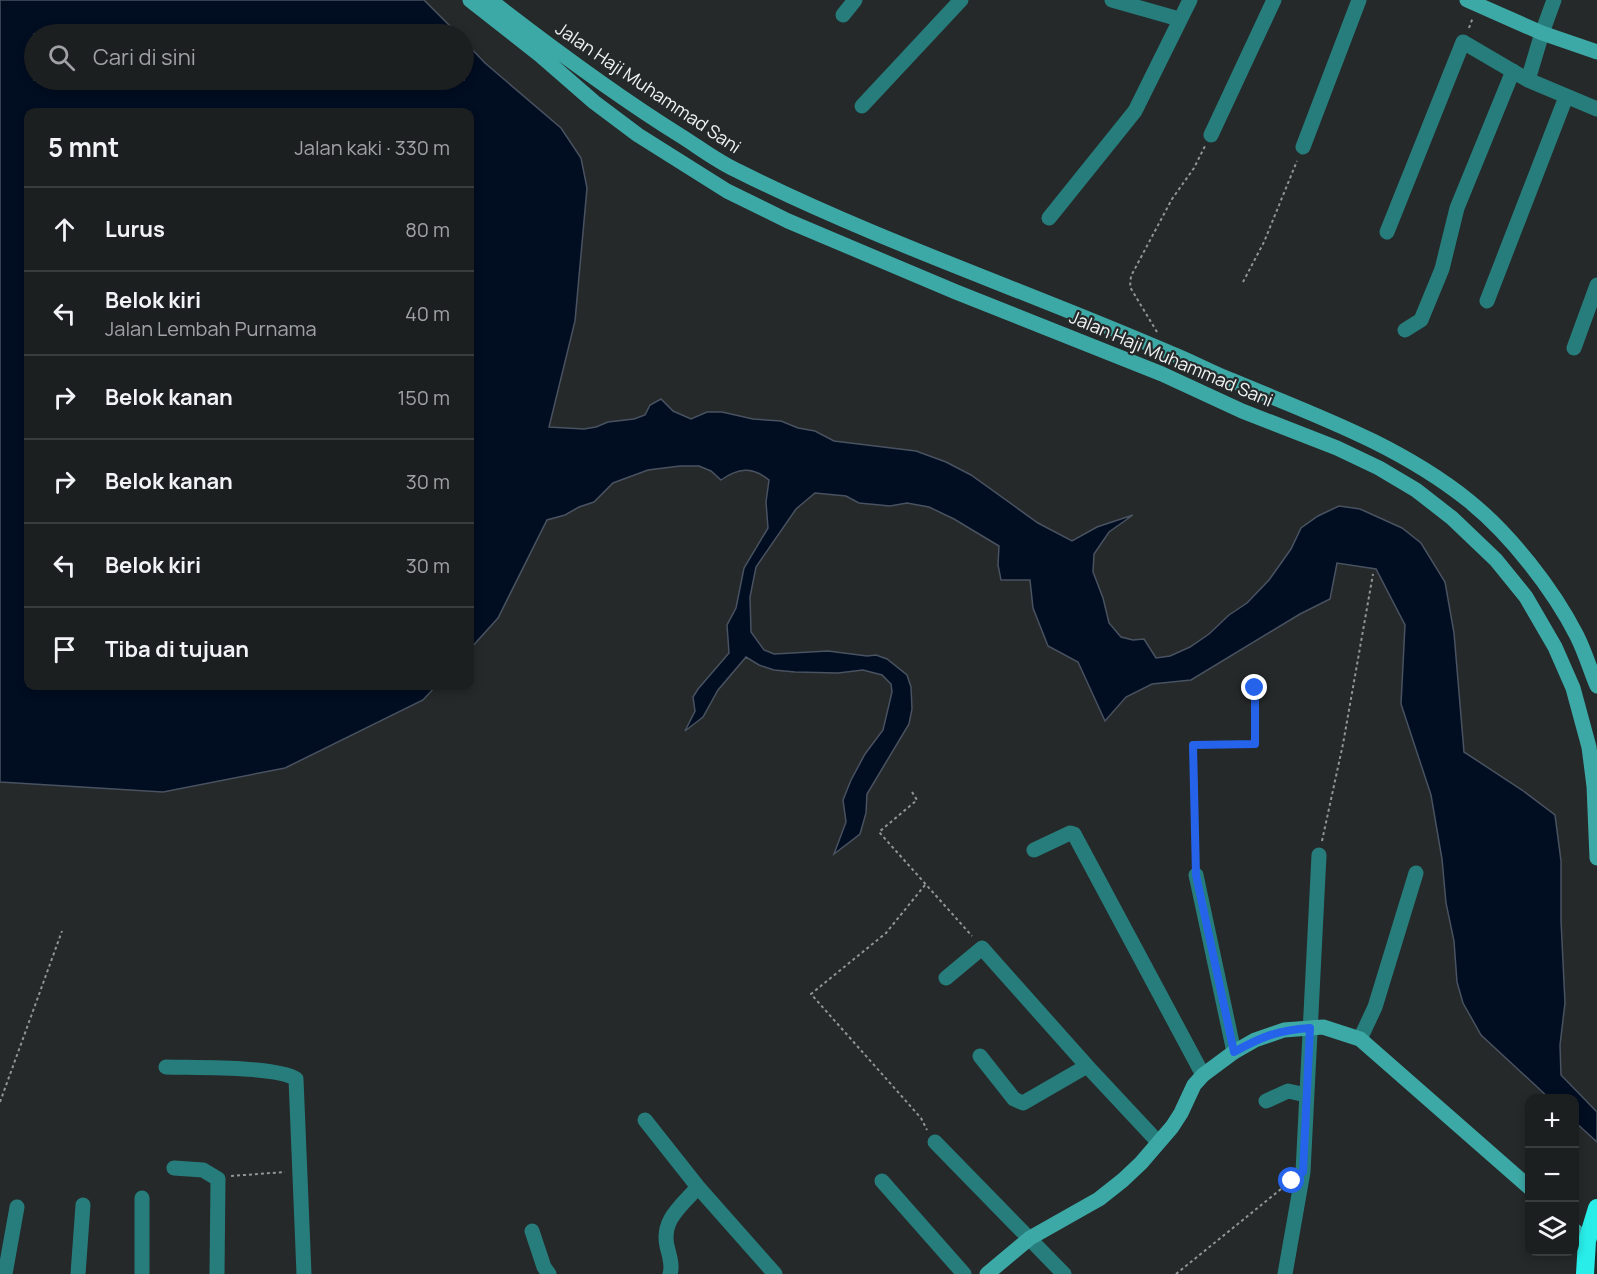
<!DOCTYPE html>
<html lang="id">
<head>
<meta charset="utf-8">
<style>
	:root { --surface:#1c1f20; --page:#292c2d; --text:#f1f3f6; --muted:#a0a2a5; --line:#3a3d3e }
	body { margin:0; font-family:Manrope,sans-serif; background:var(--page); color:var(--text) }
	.controls { position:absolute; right:18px; bottom:18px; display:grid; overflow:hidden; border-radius:12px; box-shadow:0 3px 9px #0003 }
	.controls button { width:54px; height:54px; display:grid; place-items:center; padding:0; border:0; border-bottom:2px solid var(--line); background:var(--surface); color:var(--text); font:30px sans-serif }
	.stop { position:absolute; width:18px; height:18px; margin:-14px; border:4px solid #2563eb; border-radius:50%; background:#fff }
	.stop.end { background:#2563eb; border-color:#fff; box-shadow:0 2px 6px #0008 }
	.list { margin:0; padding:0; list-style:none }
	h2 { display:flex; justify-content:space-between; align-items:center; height:78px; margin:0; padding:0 24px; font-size:26px }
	h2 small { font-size:20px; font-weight:400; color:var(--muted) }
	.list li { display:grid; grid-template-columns:39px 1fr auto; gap:18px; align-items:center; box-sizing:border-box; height:84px; padding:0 24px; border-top:2px solid var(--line) }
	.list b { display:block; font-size:22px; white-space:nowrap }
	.list p { margin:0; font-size:20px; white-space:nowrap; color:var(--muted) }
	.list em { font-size:20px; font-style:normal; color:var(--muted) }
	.icon { flex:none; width:33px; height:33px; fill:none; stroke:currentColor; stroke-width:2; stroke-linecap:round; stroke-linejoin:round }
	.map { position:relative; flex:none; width:1597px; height:1274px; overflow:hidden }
	.search { position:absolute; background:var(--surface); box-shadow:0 3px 9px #0003; left:24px; top:24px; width:450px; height:66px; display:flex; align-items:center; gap:15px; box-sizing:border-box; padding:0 21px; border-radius:33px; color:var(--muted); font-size:22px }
	.panel { position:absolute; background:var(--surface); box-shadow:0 3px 9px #0003; left:24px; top:108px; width:450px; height:582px; border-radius:12px }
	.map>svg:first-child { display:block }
	.water { fill:#010d21; stroke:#495260; stroke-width:1.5 }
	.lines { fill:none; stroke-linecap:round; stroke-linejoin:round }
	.path { stroke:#919595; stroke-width:2; stroke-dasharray:3 3; stroke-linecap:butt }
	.street { stroke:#277d7b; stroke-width:15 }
	.secondary { stroke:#3da9a6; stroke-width:15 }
	.highway { stroke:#28ede9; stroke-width:18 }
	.route { stroke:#2563eb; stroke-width:8 }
	.labels { text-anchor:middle; stroke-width:4.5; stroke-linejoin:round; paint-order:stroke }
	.street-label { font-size:18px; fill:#f0f3f3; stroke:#25292a }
</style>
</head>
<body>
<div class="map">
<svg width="1597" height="1274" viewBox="0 0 1597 1274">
	<rect width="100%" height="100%" fill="#25292a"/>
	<path class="water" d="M0,0H424L458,34H34V80H464V41L485,63L561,128L581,158L587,188L575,321L549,427L584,429L596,427L608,422L634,419L645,415L650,405L661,399L673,411L691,419L707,412H722L753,419L781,421L798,428L815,431L834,441L916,451L946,462L971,475L1038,523L1072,541L1097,527L1133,515L1109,532L1094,554L1093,572L1103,598L1109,623L1121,637L1133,640L1144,639L1156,658L1170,656L1190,647L1209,634L1229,615L1247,603L1269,580L1291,549L1301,528L1318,516L1339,506L1360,509L1402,528L1421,543L1445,582L1454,633L1464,752L1522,790L1555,815L1561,861V921L1565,1003L1560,1045L1561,1075L1597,1112V1142L1575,1122L1574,1098H1549L1481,1035L1463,1003L1457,982L1454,941L1446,903L1442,859L1431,795L1401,704L1405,625L1376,569L1337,563L1330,599L1300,614L1191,680L1152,684L1126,697L1105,721L1078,662L1048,646L1033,608L1030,580H1001L998,565L999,546L954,519L929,507L907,503L890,506L859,503L846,496L815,493L796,509L756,567L750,597L751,632L764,650L774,654L828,651L867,656L876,655L887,659L907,675L911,687L912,709L909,724L867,794L866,813L860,834L834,854L846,822L843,800L851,780L865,754L883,730L892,692L891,684L882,675L863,670L838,673L795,672L774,670L759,665L746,657L718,690L703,717L685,731L695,711L693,697L698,689L729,653L727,625L736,608L744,568L768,528L766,502L769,480C752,466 738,468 721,480L711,471L699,466H680L648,470L613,483L594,502L579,507L565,515L547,520L498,618L470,649V112H28V686H436L423,700L285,768L163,792L0,782Z"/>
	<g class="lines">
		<path class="path" d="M1469,28L1473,17
			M1243,282L1264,242L1297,161
			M1157,332L1130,287L1131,276L1172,199L1194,168L1205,146
			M912,792L917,800L879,832L972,936
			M1322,841L1343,744L1373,574
			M1196,860L1193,745L1255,744V688
			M925,885L886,933L811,994L921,1118L927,1130
			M0,1102L62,931
			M231,1176L285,1172
			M1176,1274L1286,1185"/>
		<path class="street" d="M1112,0L1179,19
			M843,15L855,0
			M1528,80L1542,33L1554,0
			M862,106L961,0
			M1211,135L1274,0
			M1303,147L1359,0
			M1049,218L1135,111L1190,0
			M1387,232L1463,42L1528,80L1597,109
			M1487,301L1566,97
			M1405,330L1421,320L1442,269L1457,208L1513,71
			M1574,348L1597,285
			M1034,850L1070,833L1074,834L1203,1075
			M1196,875L1234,1052
			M946,978L982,948L1087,1066L1158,1142
			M1360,1039L1375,1007L1416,873
			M980,1056L1014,1099L1023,1103L1087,1066
			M166,1067C193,1068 277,1066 296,1079L304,1274
			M1266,1101L1288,1091L1306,1095
			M645,1120L698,1187L775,1274
			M935,1142L1064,1274
			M174,1168L203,1170L218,1179L217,1274
			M882,1181L964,1274
			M142,1198V1274
			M532,1231L544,1267L549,1274
			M5,1274L17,1207
			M78,1274L83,1205
			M670,1274C673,1265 669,1255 667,1246C661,1220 682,1205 698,1187
			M1285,1274L1303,1172L1319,855"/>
		<path class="secondary" d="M470,0L540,55L594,102L638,135L727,191L788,221L956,292L1162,374L1242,411L1337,448L1379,468L1416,490L1452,518L1496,560L1526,597L1555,647L1573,688L1589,747L1594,786L1597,858
			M490,0C552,48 615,95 681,136C700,148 718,162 738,171C878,241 1027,291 1170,353C1191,361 1210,372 1231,380C1314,415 1398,444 1469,501C1510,534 1553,589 1577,636C1585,652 1590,669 1597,686
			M1467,0L1542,33L1597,52
			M1574,1230L1587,1241
			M987,1274L1030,1238L1099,1199L1123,1180L1141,1163L1172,1127L1181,1113L1194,1085L1203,1075L1234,1052L1255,1040L1284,1030L1323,1027L1360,1039L1530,1188"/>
		<path class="highway" d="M1585,1274L1587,1241L1597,1208"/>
	</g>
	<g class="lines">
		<path class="route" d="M1255,688V744L1193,745L1196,875L1234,1052C1261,1037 1278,1030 1310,1028L1303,1172L1292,1181"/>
	</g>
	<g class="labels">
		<g class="street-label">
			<text transform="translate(648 88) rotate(34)" y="6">Jalan Haji Muhammad Sani</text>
			<text transform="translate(1171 359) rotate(23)" y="6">Jalan Haji Muhammad Sani</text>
		</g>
	</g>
</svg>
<div class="controls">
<button>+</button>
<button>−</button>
<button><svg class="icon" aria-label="layers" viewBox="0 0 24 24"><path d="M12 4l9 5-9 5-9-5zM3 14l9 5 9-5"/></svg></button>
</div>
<div class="stop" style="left:1292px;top:1181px"></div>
<div class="stop end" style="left:1255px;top:688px"></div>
<div class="search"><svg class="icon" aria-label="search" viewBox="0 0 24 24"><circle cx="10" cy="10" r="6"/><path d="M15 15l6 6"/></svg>Cari di sini</div>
<section class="panel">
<h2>5 mnt<small>Jalan kaki · 330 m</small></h2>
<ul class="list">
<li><svg class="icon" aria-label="ahead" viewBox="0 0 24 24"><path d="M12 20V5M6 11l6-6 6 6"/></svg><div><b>Lurus</b></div><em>80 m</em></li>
<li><svg class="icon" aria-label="left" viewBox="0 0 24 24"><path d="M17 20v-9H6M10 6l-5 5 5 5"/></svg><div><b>Belok kiri</b><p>Jalan Lembah Purnama</p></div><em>40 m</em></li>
<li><svg class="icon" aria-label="right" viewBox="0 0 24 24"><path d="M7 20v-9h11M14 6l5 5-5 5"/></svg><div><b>Belok kanan</b></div><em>150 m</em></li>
<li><svg class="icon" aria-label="right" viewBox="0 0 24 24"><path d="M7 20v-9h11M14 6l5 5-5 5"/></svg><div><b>Belok kanan</b></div><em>30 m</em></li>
<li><svg class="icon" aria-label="left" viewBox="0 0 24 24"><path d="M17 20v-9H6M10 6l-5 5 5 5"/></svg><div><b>Belok kiri</b></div><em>30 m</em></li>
<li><svg class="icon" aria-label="arrive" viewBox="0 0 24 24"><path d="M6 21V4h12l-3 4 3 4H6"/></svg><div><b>Tiba di tujuan</b></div></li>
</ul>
</section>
</div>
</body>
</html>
